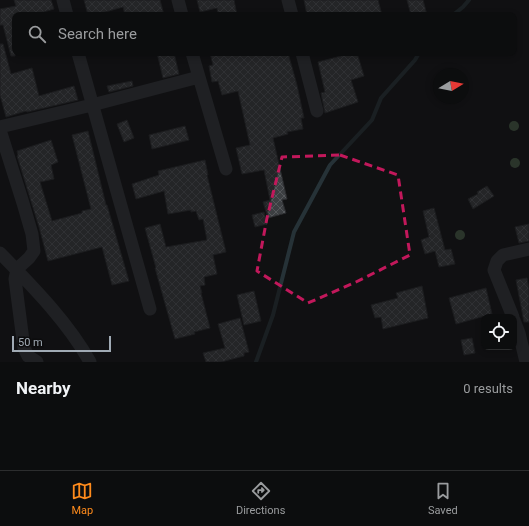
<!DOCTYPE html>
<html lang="en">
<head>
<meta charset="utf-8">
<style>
	:root { --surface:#0c0d0e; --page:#1a1b1c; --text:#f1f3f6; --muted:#9a9c9e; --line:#2c2d2e; --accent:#ff8b1c }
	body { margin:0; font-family:Roboto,sans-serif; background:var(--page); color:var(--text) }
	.controls { position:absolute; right:12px; bottom:12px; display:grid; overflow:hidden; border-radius:8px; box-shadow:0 2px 6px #0003 }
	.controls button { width:36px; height:36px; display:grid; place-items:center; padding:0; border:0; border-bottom:1px solid var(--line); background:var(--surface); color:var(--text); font:20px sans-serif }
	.compass { position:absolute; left:433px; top:68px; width:36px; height:36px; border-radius:50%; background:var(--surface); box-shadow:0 2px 6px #0003; rotate:80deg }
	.scale { position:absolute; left:12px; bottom:10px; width:99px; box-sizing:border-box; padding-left:4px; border:2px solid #a0aab4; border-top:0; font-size:11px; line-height:14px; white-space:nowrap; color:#a0aab4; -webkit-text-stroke:3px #0c0c0d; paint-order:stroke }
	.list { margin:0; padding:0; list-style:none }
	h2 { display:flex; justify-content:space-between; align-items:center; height:52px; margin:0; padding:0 16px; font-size:17px }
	h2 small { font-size:13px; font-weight:400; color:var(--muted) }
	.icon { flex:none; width:22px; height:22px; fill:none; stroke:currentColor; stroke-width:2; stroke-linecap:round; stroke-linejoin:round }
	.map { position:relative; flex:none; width:529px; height:362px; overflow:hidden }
	.search { position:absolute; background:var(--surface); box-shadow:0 2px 6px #0003; left:12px; right:12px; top:12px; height:44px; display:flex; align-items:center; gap:10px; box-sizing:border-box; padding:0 14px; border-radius:8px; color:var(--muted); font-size:15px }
	.sheet { height:108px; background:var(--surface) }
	nav { display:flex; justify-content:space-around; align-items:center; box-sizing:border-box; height:56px; border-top:1px solid var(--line); background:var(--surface); font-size:11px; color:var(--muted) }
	nav a { display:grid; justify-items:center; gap:2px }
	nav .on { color:var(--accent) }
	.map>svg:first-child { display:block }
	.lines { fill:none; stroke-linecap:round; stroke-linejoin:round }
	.stream { stroke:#263237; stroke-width:4 }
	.building { fill:url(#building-cross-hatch); stroke:#2a2b2e }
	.minor { stroke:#313338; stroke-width:13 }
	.tree { fill:#4a6148 }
	.marked { fill:none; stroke:#c2185b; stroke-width:3; stroke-dasharray:8 5; stroke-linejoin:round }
</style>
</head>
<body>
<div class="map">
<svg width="529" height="362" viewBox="0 0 529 362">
	<defs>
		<pattern id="building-cross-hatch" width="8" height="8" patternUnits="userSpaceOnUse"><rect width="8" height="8" fill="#3c3f42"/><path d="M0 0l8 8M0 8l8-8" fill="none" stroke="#55585b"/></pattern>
	</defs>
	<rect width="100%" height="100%" fill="#101112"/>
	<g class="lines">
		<path class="stream" d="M453,15L463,7L469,0
			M256,362L273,315L294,232L330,165L372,120L381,98L415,60L419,53"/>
	</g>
	<path class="building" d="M14,0H51L54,9L33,15H15V56H11L3,25H0V9L16,6Z
		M84,0H160L164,15H125L123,7L95,15H88Z
		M197,0H234L237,15H218L217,8L200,12Z
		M304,0H378L382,15H307Z
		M407,0H423L427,15H411Z
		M0,44H3L11,74L32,68L39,96L74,86L78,100L27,112L26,111L6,117L0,95Z
		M157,53H174L179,74L163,78Z
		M210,53H288L297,85L304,118H301L303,129L287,132L288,134L273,138L287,199L282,200L286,213L268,218L263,202L270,200L264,170L242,174L236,148L250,145L238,91L222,95L218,81L212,82L209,66L213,65Z
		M341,53H357L364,76L351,80L358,102L325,113L321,93L325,92L318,62L341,56Z
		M132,81L133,86L109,92L107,86Z
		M127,120L134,138L124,142L117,124Z
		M185,126L189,140L152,149L149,135Z
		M88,131L106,205H107L129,281L112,285L102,247L48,261L39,227L17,156L18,155L17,151L51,140L58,162L51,165L54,179L40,182L52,221L82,213V211L91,209L72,135Z
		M205,160L208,175H207L226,252L213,255L217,274L204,277L205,285L200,286L202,293H201L210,328L194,332L195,334L175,339L155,268H156L145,228L160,224L166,247L207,240L203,219L199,220L196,211L191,212V210L168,214L164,191L136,199L132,184L159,175L158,171Z
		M487,186L494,196L473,209L468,199L478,194L477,192Z
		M434,208L445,250L451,249L455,264L439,267L435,251L425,254L421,240L429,237L423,211Z
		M264,212L267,224L255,227L252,215Z
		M529,224V241L519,243L515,227Z
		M527,278L529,289V322H524L516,280Z
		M422,286L428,318L383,329L381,317L375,318L371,305L398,298L396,293Z
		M486,288L492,314L456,324L449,298Z
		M254,291L261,321L244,325L237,295Z
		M240,318L249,352L244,353V356L221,362H206L203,353L225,348L218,324Z
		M472,338L475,353L464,355L461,340Z"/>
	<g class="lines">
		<path class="minor" d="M63,0L67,15
			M178,0L182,15
			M288,0L292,15
			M78,53L150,309
			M192,53L226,169
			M302,53L317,111
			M0,127L92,105L199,77
			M0,130L23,203L32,234L34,251L29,258L17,269L15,279L24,348L28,356L37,362
			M0,253C31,285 68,322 90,362
			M513,317L494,270L497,261L503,255L529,249
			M514,320L519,333L526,362"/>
	</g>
	<g class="tree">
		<circle cx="514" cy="126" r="5"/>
		<circle cx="515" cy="163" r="5"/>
		<circle cx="460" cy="235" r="5"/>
	</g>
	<path d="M0 0H529V362H0ZM340,155L398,175L410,255L356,282L308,303L257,271L267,218L282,157Z" fill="#101112" fill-opacity=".55" fill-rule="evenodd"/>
	<path class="marked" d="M340,155L398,175L410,255L356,282L308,303L257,271L267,218L282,157Z"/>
</svg>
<div class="controls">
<button><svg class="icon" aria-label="locate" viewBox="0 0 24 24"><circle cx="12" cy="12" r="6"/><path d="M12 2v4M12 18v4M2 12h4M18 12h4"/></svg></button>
</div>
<svg class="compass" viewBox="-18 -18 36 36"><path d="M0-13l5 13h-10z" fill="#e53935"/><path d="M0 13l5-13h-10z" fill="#9a9c9e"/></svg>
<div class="scale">50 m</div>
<div class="search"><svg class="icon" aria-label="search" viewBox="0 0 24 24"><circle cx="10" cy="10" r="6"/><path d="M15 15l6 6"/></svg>Search here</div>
</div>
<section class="sheet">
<h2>Nearby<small>0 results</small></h2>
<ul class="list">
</ul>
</section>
<nav>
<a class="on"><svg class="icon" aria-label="map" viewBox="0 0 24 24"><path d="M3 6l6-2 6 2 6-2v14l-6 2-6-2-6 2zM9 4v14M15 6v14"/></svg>Map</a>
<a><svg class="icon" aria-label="directions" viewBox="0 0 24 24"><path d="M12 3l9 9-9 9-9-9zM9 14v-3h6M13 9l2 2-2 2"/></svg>Directions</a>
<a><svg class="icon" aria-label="saved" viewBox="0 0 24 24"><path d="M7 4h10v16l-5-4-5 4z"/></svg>Saved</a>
</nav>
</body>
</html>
